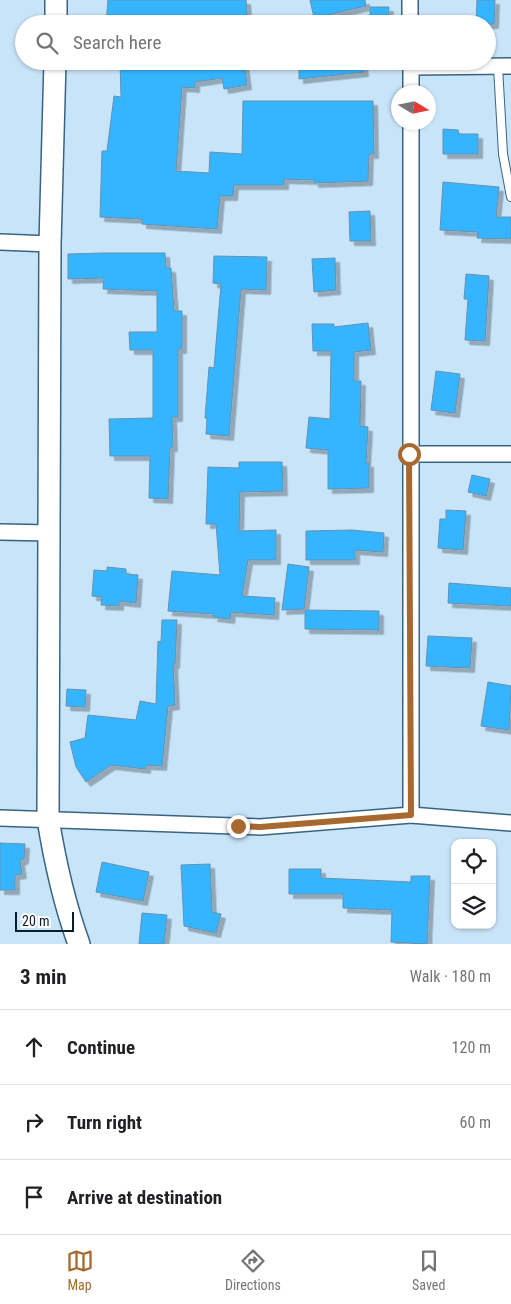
<!DOCTYPE html>
<html lang="en">
<head>
<meta charset="utf-8">
<style>
	:root { --surface:#fff; --page:#f2f2f2; --text:#202124; --muted:#757577; --line:#e0e0e0; --accent:#a86930 }
	body { margin:0; font-family:"Roboto Condensed",sans-serif; background:var(--page); color:var(--text) }
	.controls { position:absolute; right:15px; bottom:15px; display:grid; overflow:hidden; border-radius:10px; box-shadow:0 1px 4px #0004 }
	.controls button { width:45px; height:45px; display:grid; place-items:center; padding:0; border:0; border-bottom:1px solid var(--line); background:var(--surface); color:var(--text); font:25px sans-serif }
	.compass { position:absolute; left:391px; top:85px; width:45px; height:45px; border-radius:50%; background:var(--surface); box-shadow:0 1px 4px #0004; rotate:100deg }
	.scale { position:absolute; left:15px; bottom:12px; width:59px; box-sizing:border-box; padding-left:5px; border:2px solid #0b1d29; border-top:0; font-size:14px; line-height:18px; white-space:nowrap; color:#0b1d29; -webkit-text-stroke:4px #fff; paint-order:stroke }
	.stop { position:absolute; width:15px; height:15px; margin:-11px; border:4px solid #a86930; border-radius:50%; background:#fff }
	.stop.end { background:#a86930; border-color:#fff; box-shadow:0 1px 5px #0008 }
	.list { margin:0; padding:0; list-style:none }
	h2 { display:flex; justify-content:space-between; align-items:center; height:65px; margin:0; padding:0 20px; font-size:21px }
	h2 small { font-size:16px; font-weight:400; color:var(--muted) }
	.list li { display:grid; grid-template-columns:32px 1fr auto; gap:15px; align-items:center; box-sizing:border-box; height:75px; padding:0 20px; border-top:1px solid var(--line) }
	.list b { display:block; font-size:19px; white-space:nowrap }
	.list em { font-size:16px; font-style:normal; color:var(--muted) }
	.icon { flex:none; width:28px; height:28px; fill:none; stroke:currentColor; stroke-width:2; stroke-linecap:round; stroke-linejoin:round }
	.map { position:relative; flex:none; width:511px; height:944px; overflow:hidden }
	.search { position:absolute; background:var(--surface); box-shadow:0 1px 4px #0004; left:15px; right:15px; top:15px; height:55px; display:flex; align-items:center; gap:12px; box-sizing:border-box; padding:0 18px; border-radius:28px; color:var(--muted); font-size:19px }
	.sheet { height:290px; background:var(--surface) }
	nav { display:flex; justify-content:space-around; align-items:center; box-sizing:border-box; height:70px; border-top:1px solid var(--line); background:var(--surface); font-size:14px; color:var(--muted) }
	nav a { display:grid; justify-items:center; gap:2px }
	nav .on { color:var(--accent) }
	.map>svg:first-child { display:block }
	.building { fill:#35b5ff; stroke:#6591b0; filter:url(#shadow) }
	.lines { fill:none; stroke-linecap:round; stroke-linejoin:round }
	.lane-casing { stroke:#396481; stroke-width:10 }
	.street-casing { stroke:#396481; stroke-width:18 }
	.secondary-casing { stroke:#396481; stroke-width:24 }
	.lane { stroke:#fff; stroke-width:8 }
	.street { stroke:#fff; stroke-width:15 }
	.secondary { stroke:#fff; stroke-width:21 }
	.route { stroke:#a86930; stroke-width:6 }
</style>
</head>
<body>
<div class="map">
<svg width="511" height="944" viewBox="0 0 511 944">
	<defs>
		<filter id="shadow"><feDropShadow dx="4.5" dy="4.5" stdDeviation="0" flood-color="#0004"/></filter>
	</defs>
	<rect width="100%" height="100%" fill="#c8e4f8"/>
	<path class="building" d="M108,0H246L248,24H106Z
		M310,0H365L366,6L314,18Z
		M477,0H495L494,24H476Z
		M370,7H389L388,24H370Z
		M120,61H244L247,85L224,89L222,78L195,82V88L182,87L176,171L209,173L210,152L242,154L243,101H373L374,154H369L368,181L314,183V180L284,179V185H234L233,196H220L217,229L142,224V219L100,217L102,151H107L114,96L121,97Z
		M299,61H363L364,72L299,79Z
		M443,129L458,130L459,134H478V154H443Z
		M443,182L499,187L496,217H511V239L477,238L478,232L440,230Z
		M370,211L371,241H350L349,212Z
		M104,253H165L166,268H171L174,311H182V349H178V417H172L173,447H170L168,499L149,498L150,456H110L109,419L153,418V350H130L129,332H157V291L103,289L104,278L68,279V254Z
		M214,256L267,257L266,290L241,289L229,436L206,434L207,418H205L209,367L214,368L221,284L213,283Z
		M335,258L336,290L314,292L312,259Z
		M466,274L489,276L485,341L465,340L468,299H464Z
		M368,323L371,350L354,352V381H361L360,426L368,427L366,463H369V488L328,489V450L306,448L309,417L330,419L331,351H313L312,324H334V327Z
		M436,371L460,374L455,413L431,410Z
		M239,462H282L283,491L240,492L239,531L276,530V560H248L242,596L275,598L274,615L231,612L230,619L213,617L214,614L168,611L172,571L220,575L216,524H206L208,467L239,468Z
		M472,475L490,479L486,496L468,492Z
		M446,510L466,511L463,550L438,548L440,519H446Z
		M352,530L384,533L383,552L355,550V560H306V531Z
		M288,564L309,567L304,609L282,610Z
		M107,567L126,569V574L138,575L136,603L119,601V606L101,605L102,597L92,596L94,570L107,571Z
		M449,583L511,588V606L448,603Z
		M305,610L379,611V630L305,629Z
		M162,620H177L175,664H173L175,705L168,706L162,766L146,765V769L111,765L86,782L76,767L70,742L85,738L88,715L136,720L140,701L156,704L158,641L161,642Z
		M428,636L472,638L470,668L426,666Z
		M488,682L511,686L509,730L481,726Z
		M67,689L86,690L85,707L66,706Z
		M0,843L25,844L24,859L20,861L22,874L15,875V890H0Z
		M102,862L149,872L143,901L96,892Z
		M210,864L212,912L221,914L216,933L184,926L181,865Z
		M289,869H321V878L411,882V876H430L427,944L391,942L392,910L343,908V894H289Z
		M142,913L167,915L164,944H139Z"/>
	<g class="lines">
		<g class="lane-casing">
			<path id="lane" d="M498,67L503,154L511,197"/>
		</g>
		<g class="street-casing">
			<path id="street" d="M410,0V24
				M411,61V92
				M412,67L511,66
				M0,242L50,244
				M409,454H511
				M0,532L50,533
				M411,815V122
				M0,818L260,827L411,815L511,823"/>
		</g>
		<g class="secondary-casing">
			<path id="secondary" d="M56,24V0
				M55,61L50,244L48,819C55,862 64,903 79,944"/>
		</g>
		<use href="#lane" class="lane"/>
		<use href="#street" class="street"/>
		<use href="#secondary" class="secondary"/>
	</g>
	<g class="lines">
		<path class="route" d="M238,826L260,827L411,815L409,454"/>
	</g>
</svg>
<div class="controls">
<button><svg class="icon" aria-label="locate" viewBox="0 0 24 24"><circle cx="12" cy="12" r="6"/><path d="M12 2v4M12 18v4M2 12h4M18 12h4"/></svg></button>
<button><svg class="icon" aria-label="layers" viewBox="0 0 24 24"><path d="M12 4l9 5-9 5-9-5zM3 14l9 5 9-5"/></svg></button>
</div>
<svg class="compass" viewBox="-18 -18 36 36"><path d="M0-13l5 13h-10z" fill="#e53935"/><path d="M0 13l5-13h-10z" fill="#757577"/></svg>
<div class="scale">20 m</div>
<div class="stop" style="left:409px;top:454px"></div>
<div class="stop end" style="left:238px;top:826px"></div>
<div class="search"><svg class="icon" aria-label="search" viewBox="0 0 24 24"><circle cx="10" cy="10" r="6"/><path d="M15 15l6 6"/></svg>Search here</div>
</div>
<section class="sheet">
<h2>3 min<small>Walk · 180 m</small></h2>
<ul class="list">
<li><svg class="icon" aria-label="ahead" viewBox="0 0 24 24"><path d="M12 20V5M6 11l6-6 6 6"/></svg><div><b>Continue</b></div><em>120 m</em></li>
<li><svg class="icon" aria-label="right" viewBox="0 0 24 24"><path d="M7 20v-9h11M14 6l5 5-5 5"/></svg><div><b>Turn right</b></div><em>60 m</em></li>
<li><svg class="icon" aria-label="arrive" viewBox="0 0 24 24"><path d="M6 21V4h12l-3 4 3 4H6"/></svg><div><b>Arrive at destination</b></div></li>
</ul>
</section>
<nav>
<a class="on"><svg class="icon" aria-label="map" viewBox="0 0 24 24"><path d="M3 6l6-2 6 2 6-2v14l-6 2-6-2-6 2zM9 4v14M15 6v14"/></svg>Map</a>
<a><svg class="icon" aria-label="directions" viewBox="0 0 24 24"><path d="M12 3l9 9-9 9-9-9zM9 14v-3h6M13 9l2 2-2 2"/></svg>Directions</a>
<a><svg class="icon" aria-label="saved" viewBox="0 0 24 24"><path d="M7 4h10v16l-5-4-5 4z"/></svg>Saved</a>
</nav>
</body>
</html>
